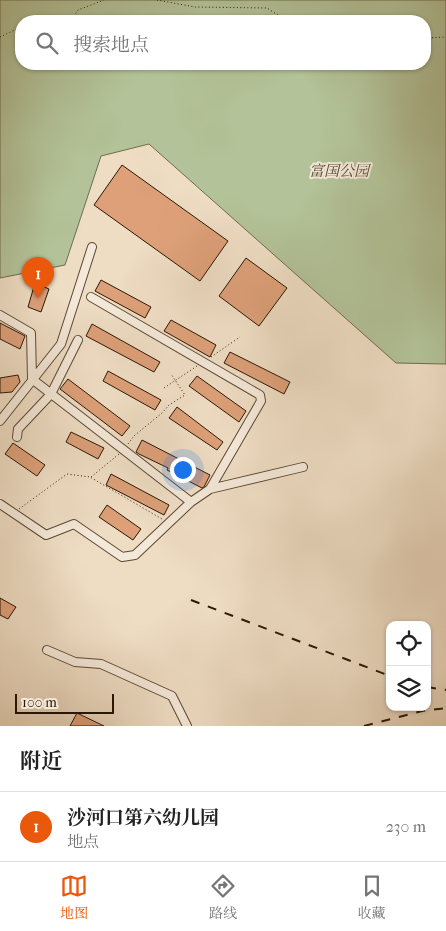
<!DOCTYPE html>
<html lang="zh">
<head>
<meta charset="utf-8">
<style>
	:root { --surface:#fff; --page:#f6f6f6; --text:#222; --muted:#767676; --line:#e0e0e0; --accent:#ea580c }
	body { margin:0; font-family:"IM FELL French Canon","Noto Serif SC",serif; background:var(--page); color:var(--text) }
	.controls { position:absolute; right:15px; bottom:15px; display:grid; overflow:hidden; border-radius:10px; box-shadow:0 1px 4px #0004 }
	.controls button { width:45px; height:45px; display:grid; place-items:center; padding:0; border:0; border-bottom:1px solid var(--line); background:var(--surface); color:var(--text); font:25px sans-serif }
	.scale { position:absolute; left:15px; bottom:12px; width:99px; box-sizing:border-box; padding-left:5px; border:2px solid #2a1704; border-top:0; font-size:14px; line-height:18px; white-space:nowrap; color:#2a1704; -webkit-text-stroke:4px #f4e8d8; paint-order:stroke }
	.you { position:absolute; left:182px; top:469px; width:18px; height:18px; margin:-12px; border:4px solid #fff; border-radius:50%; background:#1a73e8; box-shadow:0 0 0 8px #1a73e833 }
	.badge { display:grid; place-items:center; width:32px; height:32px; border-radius:50%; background:var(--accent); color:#fff; font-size:16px; font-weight:700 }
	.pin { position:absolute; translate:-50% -41px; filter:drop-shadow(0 1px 2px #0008) }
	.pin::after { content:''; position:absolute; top:26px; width:18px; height:15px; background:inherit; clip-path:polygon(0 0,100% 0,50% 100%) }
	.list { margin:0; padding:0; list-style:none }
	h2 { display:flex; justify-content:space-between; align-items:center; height:65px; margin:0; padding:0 20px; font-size:21px }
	h2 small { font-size:16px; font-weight:400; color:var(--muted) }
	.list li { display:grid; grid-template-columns:32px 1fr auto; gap:15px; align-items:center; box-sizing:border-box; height:70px; padding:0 20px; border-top:1px solid var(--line) }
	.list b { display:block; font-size:19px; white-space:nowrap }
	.list p { margin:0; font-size:16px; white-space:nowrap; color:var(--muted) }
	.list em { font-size:16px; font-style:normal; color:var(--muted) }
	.icon { flex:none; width:28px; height:28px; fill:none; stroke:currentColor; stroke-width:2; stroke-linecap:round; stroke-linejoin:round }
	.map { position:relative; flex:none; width:446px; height:726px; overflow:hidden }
	.search { position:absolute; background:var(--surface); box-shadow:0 1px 4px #0004; left:15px; right:15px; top:15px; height:55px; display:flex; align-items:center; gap:12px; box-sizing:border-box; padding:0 18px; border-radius:20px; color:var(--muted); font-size:19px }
	.sheet { height:135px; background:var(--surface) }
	nav { display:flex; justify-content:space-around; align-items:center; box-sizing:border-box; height:70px; border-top:1px solid var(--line); background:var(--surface); font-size:14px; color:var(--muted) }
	nav a { display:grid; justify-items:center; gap:2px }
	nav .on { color:var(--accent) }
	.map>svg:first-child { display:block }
	.green { fill:#b3c298; stroke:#6e6c4e; fill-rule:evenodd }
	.building { fill:#dda079; stroke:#2a1704 }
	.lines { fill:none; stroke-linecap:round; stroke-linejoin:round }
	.minor-casing { stroke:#5b4834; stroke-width:10 }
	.path { stroke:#2a1704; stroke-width:1; stroke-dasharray:1 2.5; stroke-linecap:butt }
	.minor { stroke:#f4e8d8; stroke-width:8 }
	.rail { stroke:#2a1704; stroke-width:2; stroke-dasharray:9 9; stroke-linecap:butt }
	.labels { text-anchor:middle; stroke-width:4; stroke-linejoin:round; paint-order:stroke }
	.park-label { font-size:15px; font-style:italic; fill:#534a30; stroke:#f4e8d8 }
</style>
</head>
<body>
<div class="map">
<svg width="446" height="726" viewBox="0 0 446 726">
	<rect width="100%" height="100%" fill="#eedcc3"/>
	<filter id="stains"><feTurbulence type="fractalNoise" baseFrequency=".004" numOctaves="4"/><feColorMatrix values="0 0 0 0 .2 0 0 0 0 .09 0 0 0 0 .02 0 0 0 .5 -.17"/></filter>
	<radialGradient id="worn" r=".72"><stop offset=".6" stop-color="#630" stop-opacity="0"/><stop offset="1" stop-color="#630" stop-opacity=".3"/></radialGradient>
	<path class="green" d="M0,0H446V364L396,363L149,144L101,156L65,265L0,278ZM21,21H425V64H21Z"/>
	<path class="building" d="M122,165L228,241L200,281L94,205Z
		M246,258L287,288L259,326L219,296Z
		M101,280L151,307L145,318L95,291Z
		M35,283L49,289L41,312L28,307Z
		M171,320L216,345L210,357L164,331Z
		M0,323L25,336L20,349L0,339Z
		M92,324L160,362L154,372L86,336Z
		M230,352L290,382L284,394L224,363Z
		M108,371L161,400L155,410L103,381Z
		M18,375L20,382L12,392L0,393V378Z
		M197,376L246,411L239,422L189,386Z
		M68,379L130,426L122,436L60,389Z
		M177,407L223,442L217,450L169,418Z
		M71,432L104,448L98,459L66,442Z
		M142,440L210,475L204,487L202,488L167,470L168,468L139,454L136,452Z
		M13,443L45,465L37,476L5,454Z
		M111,474L169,505L164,515L106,485Z
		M107,505L141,529L133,540L99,517Z
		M0,598L16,607L8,619L0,615Z
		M77,713L104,726H70Z"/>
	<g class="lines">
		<g class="minor-casing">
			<path id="minor" d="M91,297L260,395L261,401L210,489
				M0,315L31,333L32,379L191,502
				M0,421L61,344L92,247
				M17,437L18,429L51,394L78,340
				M0,504L46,535L74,524L122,557L135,555L191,502L210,489L303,467
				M47,650L75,662L101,664L172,696L187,726"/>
		</g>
		<path class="path" d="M157,0L195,7L267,8L281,17L298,21
			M50,21L72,18L78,10L104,0
			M0,37L21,27
			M425,38L446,37
			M211,357L240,337
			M164,388L197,366
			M128,444L134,436L162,413L169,405L185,395L171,374
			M91,477L119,454
			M19,509L67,474L90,477L162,519"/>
		<use href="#minor" class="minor"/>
		<path class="rail" d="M191,600L390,676
			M427,687L446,690
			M364,726L422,711L446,708"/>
	</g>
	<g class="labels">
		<g class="park-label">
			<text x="339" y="176">富国公园</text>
		</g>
	</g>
	<rect width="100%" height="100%" filter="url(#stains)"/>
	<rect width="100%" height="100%" fill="url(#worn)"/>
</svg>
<div class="controls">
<button><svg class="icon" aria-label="locate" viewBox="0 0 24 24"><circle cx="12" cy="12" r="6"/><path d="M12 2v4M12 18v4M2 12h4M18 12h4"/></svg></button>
<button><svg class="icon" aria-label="layers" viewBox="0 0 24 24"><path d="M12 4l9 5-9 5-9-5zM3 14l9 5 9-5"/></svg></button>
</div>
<div class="scale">100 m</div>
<div class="you"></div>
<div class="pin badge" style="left:38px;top:298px">1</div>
<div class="search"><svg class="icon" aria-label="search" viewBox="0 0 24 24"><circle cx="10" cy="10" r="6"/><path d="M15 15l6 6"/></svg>搜索地点</div>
</div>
<section class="sheet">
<h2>附近<small></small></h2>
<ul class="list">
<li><span class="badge">1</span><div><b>沙河口第六幼儿园</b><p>地点</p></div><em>230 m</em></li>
</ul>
</section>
<nav>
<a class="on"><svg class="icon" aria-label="map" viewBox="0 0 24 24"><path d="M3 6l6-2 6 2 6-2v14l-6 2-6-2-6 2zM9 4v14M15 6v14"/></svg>地图</a>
<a><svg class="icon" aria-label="directions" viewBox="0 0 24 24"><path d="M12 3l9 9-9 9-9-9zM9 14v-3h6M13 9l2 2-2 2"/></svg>路线</a>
<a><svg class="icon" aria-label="saved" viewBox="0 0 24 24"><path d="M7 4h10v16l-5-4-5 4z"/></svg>收藏</a>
</nav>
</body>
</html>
